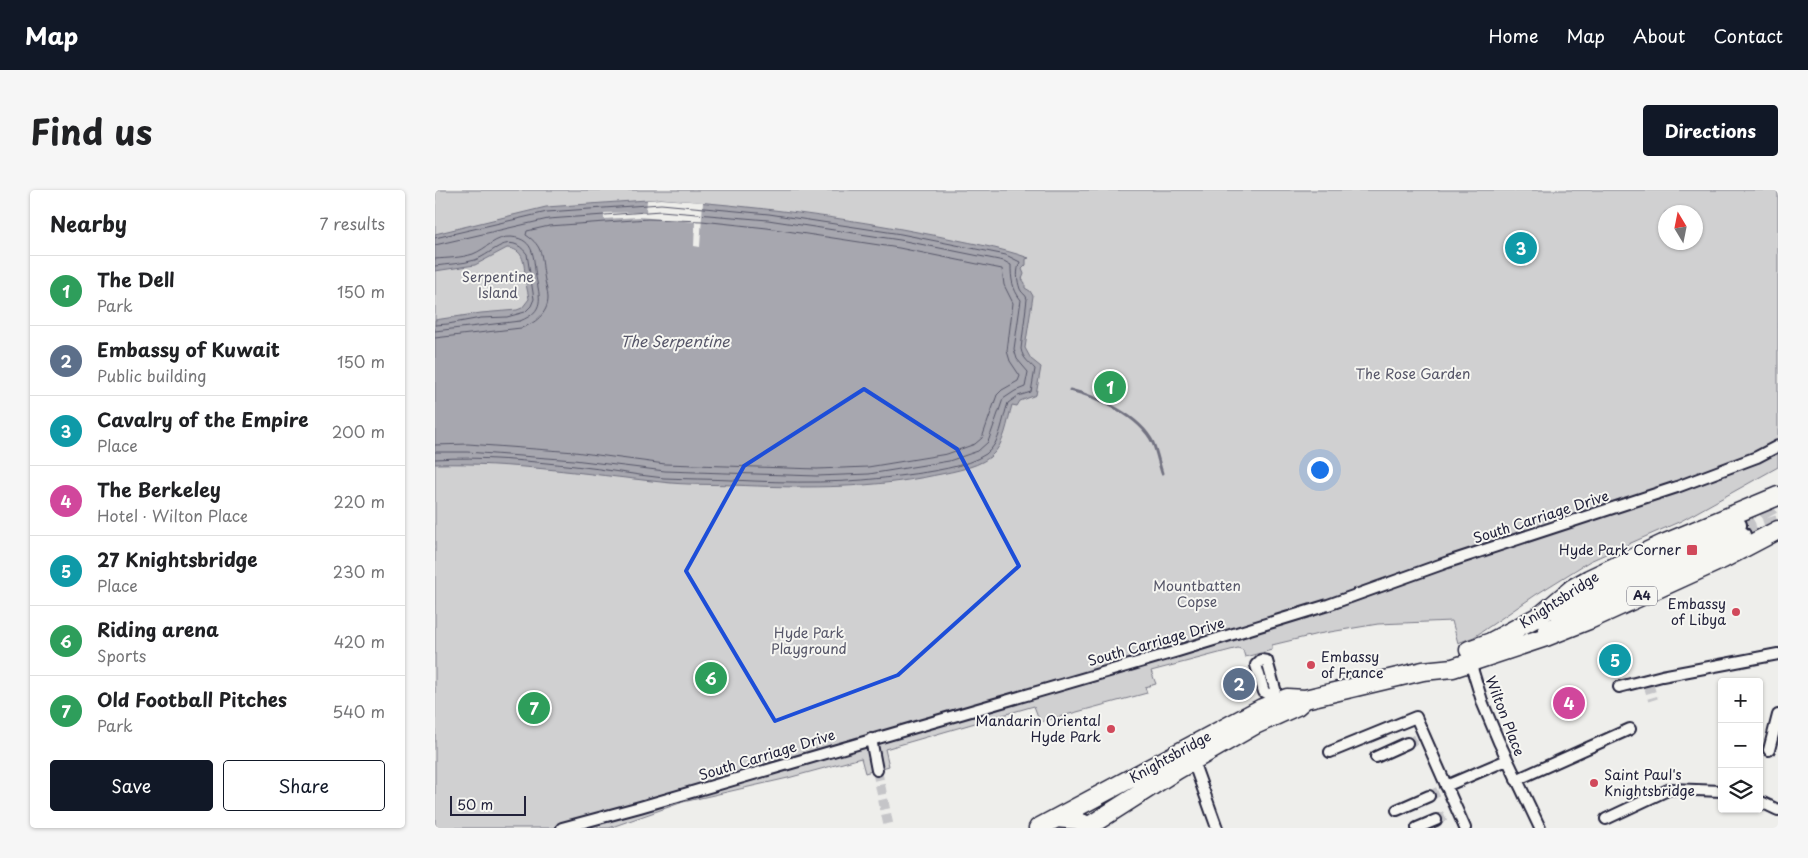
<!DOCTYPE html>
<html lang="en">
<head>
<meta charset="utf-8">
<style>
	:root { --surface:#fff; --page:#f6f6f6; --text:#202124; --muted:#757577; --line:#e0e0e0; --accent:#111827 }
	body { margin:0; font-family:"Playpen Sans",sans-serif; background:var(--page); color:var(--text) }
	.controls { position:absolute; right:15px; bottom:15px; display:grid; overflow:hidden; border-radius:5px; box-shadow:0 1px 4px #0004 }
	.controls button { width:45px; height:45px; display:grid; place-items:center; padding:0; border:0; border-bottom:1px solid var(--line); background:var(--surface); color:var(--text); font:25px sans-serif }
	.compass { position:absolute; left:1223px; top:15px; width:45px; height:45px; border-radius:50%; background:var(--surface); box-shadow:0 1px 4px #0004; rotate:350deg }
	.scale { position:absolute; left:15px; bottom:12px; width:76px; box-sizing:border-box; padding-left:5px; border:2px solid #22223b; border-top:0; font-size:14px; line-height:18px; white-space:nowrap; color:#22223b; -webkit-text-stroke:4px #f6f6f2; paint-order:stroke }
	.you { position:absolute; left:884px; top:279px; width:18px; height:18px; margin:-12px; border:4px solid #fff; border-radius:50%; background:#1a73e8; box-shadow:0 0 0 8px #1a73e833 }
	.badge { display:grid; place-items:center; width:32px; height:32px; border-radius:50%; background:var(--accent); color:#fff; font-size:16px; font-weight:700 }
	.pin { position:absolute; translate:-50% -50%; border:2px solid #fff; box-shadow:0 1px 5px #0006 }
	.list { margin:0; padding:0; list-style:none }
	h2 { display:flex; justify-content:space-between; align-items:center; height:65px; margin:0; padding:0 20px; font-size:21px }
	h2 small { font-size:16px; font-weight:400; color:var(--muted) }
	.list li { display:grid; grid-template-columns:32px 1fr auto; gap:15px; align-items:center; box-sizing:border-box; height:70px; padding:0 20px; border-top:1px solid var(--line) }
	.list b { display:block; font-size:19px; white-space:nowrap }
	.list p { margin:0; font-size:16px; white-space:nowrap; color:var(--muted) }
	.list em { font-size:16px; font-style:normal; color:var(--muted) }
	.actions { display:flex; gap:10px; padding:15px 20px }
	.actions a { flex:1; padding:11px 0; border:1px solid var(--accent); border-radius:5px; text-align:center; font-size:18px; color:var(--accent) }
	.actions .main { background:var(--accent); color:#fff }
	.icon { flex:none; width:28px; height:28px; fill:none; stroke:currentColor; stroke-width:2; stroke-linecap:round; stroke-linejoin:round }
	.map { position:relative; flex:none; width:1343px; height:638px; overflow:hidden; border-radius:5px }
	header { display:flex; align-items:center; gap:30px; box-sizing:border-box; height:70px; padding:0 25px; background:var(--accent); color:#fff }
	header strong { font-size:24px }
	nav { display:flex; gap:28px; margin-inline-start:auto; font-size:18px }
	.intro { display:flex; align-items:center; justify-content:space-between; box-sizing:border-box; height:120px; padding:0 30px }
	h1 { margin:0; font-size:35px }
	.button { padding:12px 22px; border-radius:5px; background:var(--accent); color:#fff; font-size:18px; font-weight:700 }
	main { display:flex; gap:30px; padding:0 30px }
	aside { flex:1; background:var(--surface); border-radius:5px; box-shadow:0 1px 4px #0004 }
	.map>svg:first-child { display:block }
	.green { fill:#d0d0d1; stroke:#797986; fill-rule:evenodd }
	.water { fill:#a7a7af; stroke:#727281 }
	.pier { fill:#eeeeeb }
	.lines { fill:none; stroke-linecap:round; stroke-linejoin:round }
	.shore { stroke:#575769; stroke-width:1 }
	.stream { stroke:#727281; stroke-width:3 }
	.minor-tunnel { stroke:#c5c5c8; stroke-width:10; stroke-dasharray:10 5; stroke-linecap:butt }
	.primary-tunnel { stroke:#c5c5c8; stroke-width:16; stroke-dasharray:16 8; stroke-linecap:butt }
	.minor-casing { stroke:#22223b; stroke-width:14 }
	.primary-casing { stroke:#22223b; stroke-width:20 }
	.trunk-casing { stroke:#22223b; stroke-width:21 }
	.minor { stroke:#f6f6f2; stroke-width:10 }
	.primary { stroke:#f6f6f2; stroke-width:16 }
	.trunk { stroke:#f6f6f2; stroke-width:18 }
	.marked { fill:none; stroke:#1d4ed8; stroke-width:4; stroke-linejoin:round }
	.poi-dot { fill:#d1495b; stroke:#f6f6f2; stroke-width:2 }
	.labels { text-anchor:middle; stroke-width:4; stroke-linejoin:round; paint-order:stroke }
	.shield { fill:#f6f6f2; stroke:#626272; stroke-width:1 }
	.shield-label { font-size:12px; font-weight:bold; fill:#22223b }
	.park-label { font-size:14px; fill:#565668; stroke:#f6f6f2 }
	.street-label { font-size:14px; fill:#22223b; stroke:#f6f6f2 }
	.poi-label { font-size:14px; fill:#22223b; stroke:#f6f6f2; text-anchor:end }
	.water-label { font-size:15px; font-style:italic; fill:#575769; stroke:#f6f6f2 }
</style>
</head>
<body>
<header>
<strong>Map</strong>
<nav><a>Home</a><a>Map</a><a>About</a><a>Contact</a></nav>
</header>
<div class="intro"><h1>Find us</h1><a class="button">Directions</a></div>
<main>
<aside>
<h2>Nearby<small>7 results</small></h2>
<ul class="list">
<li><span class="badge" style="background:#2e9e5b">1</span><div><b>The Dell</b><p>Park</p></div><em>150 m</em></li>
<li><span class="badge" style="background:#5c6f8a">2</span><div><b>Embassy of Kuwait</b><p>Public building</p></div><em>150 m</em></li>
<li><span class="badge" style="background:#0f9aa8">3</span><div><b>Cavalry of the Empire</b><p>Place</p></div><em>200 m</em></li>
<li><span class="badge" style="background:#d1479c">4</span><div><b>The Berkeley</b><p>Hotel · Wilton Place</p></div><em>220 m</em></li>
<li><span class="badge" style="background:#0f9aa8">5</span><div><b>27 Knightsbridge</b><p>Place</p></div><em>230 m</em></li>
<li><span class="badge" style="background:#2e9e5b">6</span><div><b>Riding arena</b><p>Sports</p></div><em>420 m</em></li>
<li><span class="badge" style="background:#2e9e5b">7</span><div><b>Old Football Pitches</b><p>Park</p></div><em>540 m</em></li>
</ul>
<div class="actions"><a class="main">Save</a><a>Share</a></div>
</aside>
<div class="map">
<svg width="1343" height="638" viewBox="0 0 1343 638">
	<rect width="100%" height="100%" fill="#eeeeeb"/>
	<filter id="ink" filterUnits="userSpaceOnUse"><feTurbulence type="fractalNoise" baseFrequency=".02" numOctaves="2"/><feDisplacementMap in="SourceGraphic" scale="10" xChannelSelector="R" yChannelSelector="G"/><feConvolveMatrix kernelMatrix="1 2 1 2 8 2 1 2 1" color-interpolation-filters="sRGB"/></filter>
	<g filter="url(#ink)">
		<path class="green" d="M0,0H1343V277L1246,331L1155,371L1102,404L1039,447L1023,453L1017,431L943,434L883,444L837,455V460L810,467L808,460L803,458L716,481L721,494L710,497L712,503L605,532L599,516L450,559L454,576L430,583L426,568L353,588L248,612L174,638H0ZM1230,22H1260V52H1230Z"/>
		<path class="water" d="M226,9C317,16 408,27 498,45C530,52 563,57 594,68L591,69V75L587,79L589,84L587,89L590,93V98L595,101L598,106L590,158L596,169L606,177L601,205L585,211L582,216L577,215C572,232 570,255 555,267C540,279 510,283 491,287C427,299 363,298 298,295C274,294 250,295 226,292C151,284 76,272 0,274V130L46,123L82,120L87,118L94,109C93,101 90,93 90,85C89,71 88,59 72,58L40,75L0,81V44L111,17Z"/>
		<path class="pier" d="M226,9L268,12L265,57L259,56L260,32L204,27L169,29V23L211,22L212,10Z"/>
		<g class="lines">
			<path class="shore" d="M0,48L112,22L226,14L334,24L466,44L571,65L585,72C581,81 582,90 585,99C587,104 591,104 592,109L586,159C588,169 594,172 600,179L596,202L583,206L573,213C567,229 566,253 551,264C532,277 494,282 471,285C413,294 356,293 297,290C275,289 252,289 229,288C199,285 170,279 140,276C94,271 46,266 0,269
				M0,55L113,29L226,21L333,30L465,50L569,71L576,75C576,88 577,99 586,110L579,159L582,169L593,182L590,197L580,201L568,209L553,252L543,261L514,271L434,284L382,286L230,281L139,270L32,262H0
				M0,69C12,68 26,68 38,64C51,59 61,46 76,47C101,49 98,69 101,87C105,108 110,121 85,131L0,141
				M0,76C13,74 27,74 40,70C59,63 74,40 92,64L99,109L96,116L90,122L72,127L46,128L13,134L0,135
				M0,148L86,138C99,134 113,124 113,108C113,101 110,93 109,85C106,66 109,57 91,45L92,41L114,36L213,29L267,31L332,38L464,58L567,79L569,95L578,113L572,161L575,171L585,186L583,191L567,200L562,205L547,248L540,254L512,264L433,277L382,279L230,274L140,262L33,254L0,255"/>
			<path class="stream" d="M635,200C663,207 705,226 718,253C722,262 724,274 727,283"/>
			<path class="minor-tunnel" d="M1213,493L1218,510
				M972,553L982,549
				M442,580L454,638
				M994,606L1005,601
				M1001,630L1014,624"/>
			<path class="primary-tunnel" d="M1303,335L1343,313
				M1307,345L1343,333"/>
			<g class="minor-casing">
				<path id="minor" d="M1035,472L1048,514L1064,552L1105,638
					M1184,497L1227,486L1343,464
					M837,506L829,502L821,475L826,470L832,471L840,499L837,506L839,513
					M436,549L442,580
					M1334,560L1343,525
					M895,562L981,527L1030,638
					M941,567L972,553
					M758,571L782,638
					M1081,590L1195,539
					M1011,596L1072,570
					M1324,611L1343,620
					M962,620L994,606
					M1171,629L1235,599L1287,601
					M127,638L205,617L743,461L893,415L1013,372L1242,297L1322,267L1343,256
					M982,638L1001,630"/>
			</g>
			<g class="primary-casing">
				<path id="primary" d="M1117,420L1303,335
					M1111,440L1307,345
					M622,629C634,631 647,628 656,638"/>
			</g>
			<g class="trunk-casing">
				<path id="trunk" d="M1034,460L1056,452L1106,425L1138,398L1154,389L1228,354L1343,306
					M603,638L827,518L852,508L870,509L988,481L1018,478L1111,447L1154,430L1288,369L1343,340
					M651,638L742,580L820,535L862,516L870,509"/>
			</g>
			<use href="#minor" class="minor"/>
			<use href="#primary" class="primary"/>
			<use href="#trunk" class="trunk"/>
		</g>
	</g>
	<path class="marked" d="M429,199L522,259L584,376L463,485L340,531L251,381L309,276Z"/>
	<g class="poi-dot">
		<rect x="1251" y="354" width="12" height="12" rx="2.5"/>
		<circle cx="1301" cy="422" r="5"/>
		<circle cx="876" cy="475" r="5"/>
		<circle cx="676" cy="539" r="5"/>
		<circle cx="1159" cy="593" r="5"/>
	</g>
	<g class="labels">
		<rect class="shield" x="1192" y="396.5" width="30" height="19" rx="4"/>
		<g class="shield-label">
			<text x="1207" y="410">A4</text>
		</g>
		<g class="park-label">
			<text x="63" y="92">Serpentine<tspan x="63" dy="16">Island</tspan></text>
			<text x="978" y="189">The Rose Garden</text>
			<text x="762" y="401">Mountbatten<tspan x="762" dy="16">Copse</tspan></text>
			<text x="374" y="448">Hyde Park<tspan x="374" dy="16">Playground</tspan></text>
		</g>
		<g class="street-label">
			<text transform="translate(1106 327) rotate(-18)" y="5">South Carriage Drive</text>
			<text transform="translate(1124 410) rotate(-33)" y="5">Knightsbridge</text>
			<text transform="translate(721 452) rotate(-16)" y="5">South Carriage Drive</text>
			<text transform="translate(1070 526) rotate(69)" y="5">Wilton Place</text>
			<text transform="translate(332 565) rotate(-17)" y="5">South Carriage Drive</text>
			<text transform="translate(735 567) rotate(-29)" y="5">Knightsbridge</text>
		</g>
		<g class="poi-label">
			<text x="1246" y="365">Hyde Park Corner</text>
			<text x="1291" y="419">Embassy<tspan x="1291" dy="16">of Libya</tspan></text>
			<text x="886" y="472" text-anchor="start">Embassy<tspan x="886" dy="16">of France</tspan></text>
			<text x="666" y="536">Mandarin Oriental<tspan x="666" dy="16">Hyde Park</tspan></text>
			<text x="1169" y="590" text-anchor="start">Saint Paul's<tspan x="1169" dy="16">Knightsbridge</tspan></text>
		</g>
		<g class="water-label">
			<text x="240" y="157">The Serpentine</text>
		</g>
	</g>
</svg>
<div class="controls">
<button>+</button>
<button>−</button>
<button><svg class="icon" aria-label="layers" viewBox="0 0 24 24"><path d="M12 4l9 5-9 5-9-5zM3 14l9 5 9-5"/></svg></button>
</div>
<svg class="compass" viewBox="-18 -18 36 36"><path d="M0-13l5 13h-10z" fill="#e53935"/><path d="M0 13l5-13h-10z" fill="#757577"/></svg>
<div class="scale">50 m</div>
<div class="you"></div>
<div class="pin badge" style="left:675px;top:197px;background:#2e9e5b">1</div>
<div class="pin badge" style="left:804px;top:494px;background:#5c6f8a">2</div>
<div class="pin badge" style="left:1086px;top:58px;background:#0f9aa8">3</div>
<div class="pin badge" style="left:1134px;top:513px;background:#d1479c">4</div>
<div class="pin badge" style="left:1180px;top:470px;background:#0f9aa8">5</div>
<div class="pin badge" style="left:276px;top:488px;background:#2e9e5b">6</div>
<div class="pin badge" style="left:99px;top:518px;background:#2e9e5b">7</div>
</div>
</main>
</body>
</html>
